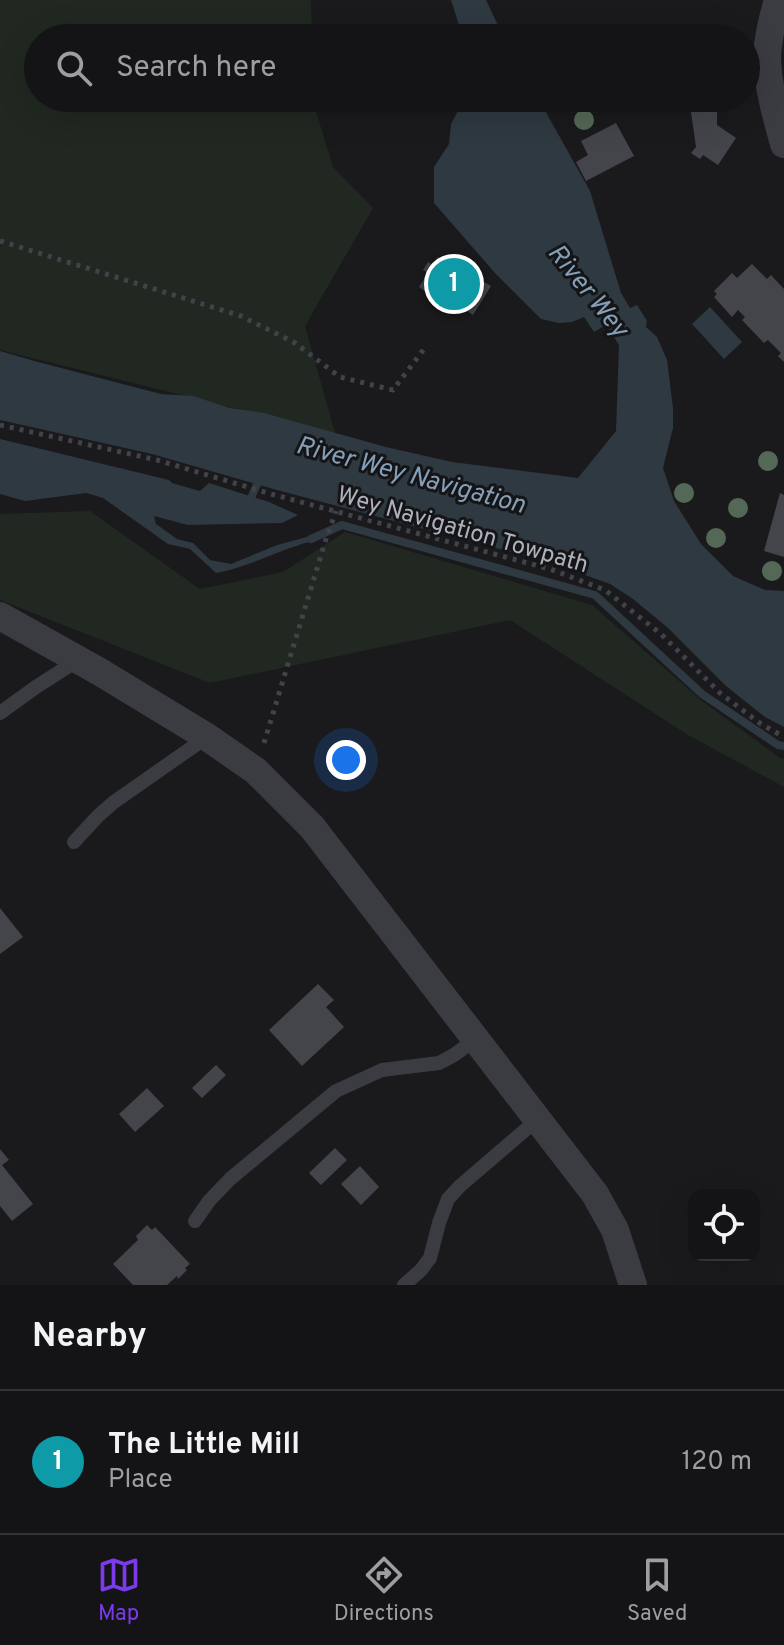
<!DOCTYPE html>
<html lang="en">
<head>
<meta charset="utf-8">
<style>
	:root { --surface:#141416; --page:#1d1d1f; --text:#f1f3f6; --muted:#9d9ea1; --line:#333335; --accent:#7c3aed }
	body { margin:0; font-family:Overpass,sans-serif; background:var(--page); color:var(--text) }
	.controls { position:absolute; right:24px; bottom:24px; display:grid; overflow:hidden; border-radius:16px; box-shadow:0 8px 32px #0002 }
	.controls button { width:72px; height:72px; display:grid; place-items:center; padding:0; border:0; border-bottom:2px solid var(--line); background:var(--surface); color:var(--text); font:40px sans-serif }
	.you { position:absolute; left:346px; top:760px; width:28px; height:28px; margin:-20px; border:6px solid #fff; border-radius:50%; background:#1a73e8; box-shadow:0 0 0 12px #1a73e833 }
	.badge { display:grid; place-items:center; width:52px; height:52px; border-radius:50%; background:var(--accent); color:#fff; font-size:26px; font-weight:700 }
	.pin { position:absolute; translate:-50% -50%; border:4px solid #fff; box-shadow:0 2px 8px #0006 }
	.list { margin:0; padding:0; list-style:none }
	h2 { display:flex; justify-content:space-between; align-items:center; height:104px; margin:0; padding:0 32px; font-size:34px }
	h2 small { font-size:26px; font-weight:400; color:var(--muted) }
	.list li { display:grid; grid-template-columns:52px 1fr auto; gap:24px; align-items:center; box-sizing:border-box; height:144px; padding:0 32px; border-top:2px solid var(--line) }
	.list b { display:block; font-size:30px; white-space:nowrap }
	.list p { margin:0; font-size:26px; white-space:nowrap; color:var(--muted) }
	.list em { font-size:26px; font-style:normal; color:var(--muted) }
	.icon { flex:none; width:44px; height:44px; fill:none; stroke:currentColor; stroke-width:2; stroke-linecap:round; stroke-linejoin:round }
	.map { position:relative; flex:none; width:784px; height:1285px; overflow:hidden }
	.search { position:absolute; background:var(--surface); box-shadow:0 8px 32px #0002; left:24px; right:24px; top:24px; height:88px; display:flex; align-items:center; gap:20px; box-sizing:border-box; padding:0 28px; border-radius:44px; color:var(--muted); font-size:30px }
	.sheet { height:248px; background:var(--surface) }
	nav { display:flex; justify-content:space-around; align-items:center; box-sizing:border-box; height:112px; border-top:2px solid var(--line); background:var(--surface); font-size:22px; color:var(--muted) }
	nav a { display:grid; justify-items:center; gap:4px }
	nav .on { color:var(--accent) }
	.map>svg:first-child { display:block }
	.green { fill:#202821 }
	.water { fill:#2f3941 }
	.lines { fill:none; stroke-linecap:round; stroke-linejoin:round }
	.stream { stroke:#2f3941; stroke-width:8 }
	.building { fill:#44454a }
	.path { stroke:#414349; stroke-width:5; stroke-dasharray:4 6; stroke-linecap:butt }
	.lane { stroke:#3b3c42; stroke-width:14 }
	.street { stroke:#3b3c42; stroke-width:28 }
	.tree { fill:#546857 }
	.labels { text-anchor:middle; stroke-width:6; stroke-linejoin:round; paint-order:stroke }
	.street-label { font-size:24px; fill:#adb1bc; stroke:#151518 }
	.water-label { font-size:26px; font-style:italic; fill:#849fb7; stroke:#151518 }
</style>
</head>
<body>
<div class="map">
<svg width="784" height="1285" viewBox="0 0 784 1285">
	<rect width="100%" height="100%" fill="#1a1a1d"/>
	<path class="green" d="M0,0H311L312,38H38V98H315V108L333,167L373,208L305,326L335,433L0,350Z
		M90,511L200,589L283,572L345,532L592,605L702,701L780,758L784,759V787L688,735L510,620L210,683L0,600V514Z"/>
	<path class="water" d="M451,0H486L504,38H460L459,25Z
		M461,98H538L590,191L621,293L630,308L637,305L647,321L646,327L657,337L667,360L673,408V428L663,468L674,501L701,544L733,576L765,590L784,591V727L765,717L726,686L667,627L633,599L610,584L549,562L277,490L152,454L0,420V351L38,362L161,394L193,396L230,408L264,413L386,447L452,462L578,478L616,431L619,345L606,325L594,332L584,317L572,322L559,323L541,319L495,273L434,203V167L449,144L451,124L460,107Z
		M710,307L742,342L724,359L692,324Z
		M0,439L169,480L172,483L200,491L209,483L269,502L298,515L282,523L188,525L154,516L156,524L177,539L193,543L210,560L231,564L277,545L307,537L311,539L309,542C276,551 249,567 216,573L190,549L168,544L103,498L86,493L25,501L0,494Z"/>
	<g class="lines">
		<path class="stream" d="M247,507L261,475
			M311,539L342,525L595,595L702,694L778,745L784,746"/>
	</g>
	<path class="building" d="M689,98H723L717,106V125L736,138L718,165L703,155L700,159L691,153L696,147Z
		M616,123L634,156L586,181L576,162L588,155L581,141Z
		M438,257L477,281L479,279L491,286L473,315L446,297L442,303L419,287L428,273L423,270L428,262L433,265Z
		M752,264L767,279L771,275L784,289V362L778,356L781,353L768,340L764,343L742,320L745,317L738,310L732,317L714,297L717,294L714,291L732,273L737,278Z
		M780,493L784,495V557L764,551Z
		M0,908L23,937L0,954Z
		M318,984L334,1000L326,1007L344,1027L302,1066L269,1030Z
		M216,1065L226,1075L202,1098L192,1088Z
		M147,1088L164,1106L135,1132L119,1114Z
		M335,1148L347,1160L321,1185L309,1173Z
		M0,1149L9,1160L2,1165L33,1204L12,1221L0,1206Z
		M360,1166L379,1187L361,1205L341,1184Z
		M147,1225L152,1230L155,1227L190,1264L185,1268L187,1270L178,1279L177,1276L167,1285H133L113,1264L138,1240L136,1236Z"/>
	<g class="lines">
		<path class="path" d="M0,241L241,316L295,343L340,377L393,390L424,349
			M0,425L157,460L271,494L550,569L605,590L661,634L720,693L761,724L784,737
			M264,743L326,539L336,511"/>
		<path class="lane" d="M0,713L36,687L78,660
			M74,842L98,816L114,802L207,737
			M195,1221L209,1201L230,1179L336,1091L382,1070L439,1063L454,1055L476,1039
			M404,1285L421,1270L430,1258L439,1223L448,1199L460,1186L538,1119"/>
		<path class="street" d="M778,0C773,17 768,38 767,56C767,84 777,118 784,144
			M0,616L100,672L207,737L256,771L312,827L595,1194L615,1230L633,1285"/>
	</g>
	<g class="tree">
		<circle cx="584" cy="120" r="10"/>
		<circle cx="768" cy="461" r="10"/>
		<circle cx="684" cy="493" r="10"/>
		<circle cx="738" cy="508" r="10"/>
		<circle cx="716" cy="538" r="10"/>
		<circle cx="772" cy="571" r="10"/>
	</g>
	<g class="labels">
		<g class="street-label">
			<text transform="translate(463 529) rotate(16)" y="8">Wey Navigation Towpath</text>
		</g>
		<g class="water-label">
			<text transform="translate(589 290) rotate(51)" y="9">River Wey</text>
			<text transform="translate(411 474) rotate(15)" y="9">River Wey Navigation</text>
		</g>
	</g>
</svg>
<div class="controls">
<button><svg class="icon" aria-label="locate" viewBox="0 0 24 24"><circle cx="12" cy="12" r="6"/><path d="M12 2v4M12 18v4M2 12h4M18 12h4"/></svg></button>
</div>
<div class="you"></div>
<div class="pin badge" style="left:454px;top:284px;background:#0f9aa8">1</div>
<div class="search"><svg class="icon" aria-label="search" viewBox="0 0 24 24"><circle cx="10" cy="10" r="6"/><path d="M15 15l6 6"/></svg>Search here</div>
</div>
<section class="sheet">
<h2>Nearby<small></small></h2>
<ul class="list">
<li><span class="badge" style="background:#0f9aa8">1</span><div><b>The Little Mill</b><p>Place</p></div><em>120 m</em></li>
</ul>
</section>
<nav>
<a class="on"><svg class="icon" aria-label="map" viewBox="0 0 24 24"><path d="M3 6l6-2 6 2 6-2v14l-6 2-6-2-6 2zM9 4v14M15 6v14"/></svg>Map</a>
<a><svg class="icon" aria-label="directions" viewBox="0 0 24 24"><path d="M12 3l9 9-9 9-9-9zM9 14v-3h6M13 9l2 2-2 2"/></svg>Directions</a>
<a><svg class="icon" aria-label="saved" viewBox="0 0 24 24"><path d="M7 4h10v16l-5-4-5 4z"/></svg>Saved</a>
</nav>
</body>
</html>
